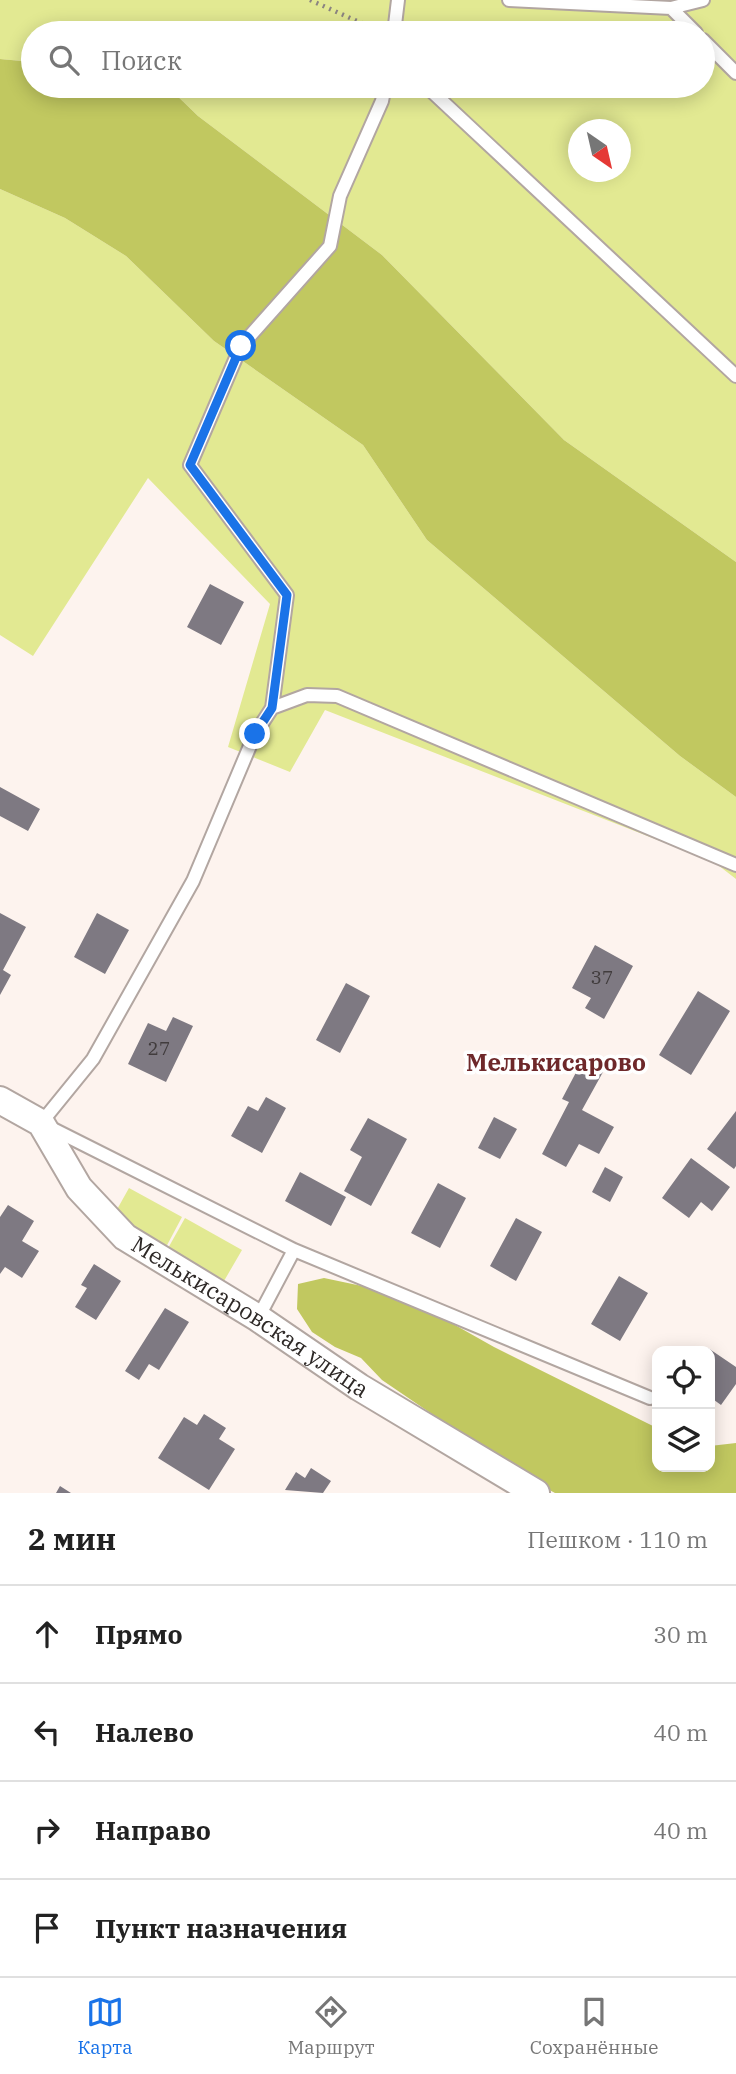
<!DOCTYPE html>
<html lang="ru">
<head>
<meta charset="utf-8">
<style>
	:root { --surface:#fff; --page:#f6f6f6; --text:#222; --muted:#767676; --line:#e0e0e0; --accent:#1a73e8 }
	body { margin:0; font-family:"IBM Plex Serif",serif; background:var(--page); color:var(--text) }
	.controls { position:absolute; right:21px; bottom:21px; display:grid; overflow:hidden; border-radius:14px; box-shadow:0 4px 18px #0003 }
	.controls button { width:63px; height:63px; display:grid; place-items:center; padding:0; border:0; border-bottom:2px solid var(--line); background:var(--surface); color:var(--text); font:35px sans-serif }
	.compass { position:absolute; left:568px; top:119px; width:63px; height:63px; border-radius:50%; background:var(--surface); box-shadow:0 4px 18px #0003; rotate:146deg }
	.stop { position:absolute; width:21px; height:21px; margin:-16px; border:5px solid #1a73e8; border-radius:50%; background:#fff }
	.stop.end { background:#1a73e8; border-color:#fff; box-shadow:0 2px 7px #0008 }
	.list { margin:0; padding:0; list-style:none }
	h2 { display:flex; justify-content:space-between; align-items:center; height:91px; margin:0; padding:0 28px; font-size:30px }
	h2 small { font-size:23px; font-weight:400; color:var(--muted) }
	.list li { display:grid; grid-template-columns:46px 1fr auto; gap:21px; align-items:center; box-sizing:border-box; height:98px; padding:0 28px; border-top:2px solid var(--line) }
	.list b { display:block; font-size:26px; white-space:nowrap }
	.list em { font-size:23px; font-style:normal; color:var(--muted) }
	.icon { flex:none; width:38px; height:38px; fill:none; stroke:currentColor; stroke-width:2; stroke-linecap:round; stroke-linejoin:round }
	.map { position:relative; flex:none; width:736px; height:1493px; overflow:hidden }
	.search { position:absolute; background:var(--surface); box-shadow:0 4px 18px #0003; left:21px; right:21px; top:21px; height:77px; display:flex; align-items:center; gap:18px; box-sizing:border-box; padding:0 24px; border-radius:38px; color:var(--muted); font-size:26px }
	.sheet { height:483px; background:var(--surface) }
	nav { display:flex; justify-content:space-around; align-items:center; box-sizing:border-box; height:98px; border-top:2px solid var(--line); background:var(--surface); font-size:19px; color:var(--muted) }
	nav a { display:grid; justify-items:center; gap:4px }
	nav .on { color:var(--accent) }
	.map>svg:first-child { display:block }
	.green { fill:#e2e992; fill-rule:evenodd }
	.forest { fill:#c1c860 }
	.building { fill:#7e7982 }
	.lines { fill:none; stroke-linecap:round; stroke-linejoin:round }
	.service-casing { stroke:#b2a6a1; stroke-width:16 }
	.minor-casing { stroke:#b2a6a1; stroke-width:30 }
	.path { stroke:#8b8481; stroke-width:4.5; stroke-dasharray:2 5; stroke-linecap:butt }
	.service { stroke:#fff; stroke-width:12 }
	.minor { stroke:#fff; stroke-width:26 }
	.route { stroke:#1a73e8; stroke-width:9 }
	.labels { text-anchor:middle; stroke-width:7; stroke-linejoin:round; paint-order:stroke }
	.number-label { font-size:19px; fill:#413c3d }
	.street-label { font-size:23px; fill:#2d2826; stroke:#fff }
	.neighbourhood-label { font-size:24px; font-weight:bold; fill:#6e282a; stroke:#fff }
</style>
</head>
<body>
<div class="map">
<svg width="736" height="1493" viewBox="0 0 736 1493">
	<rect width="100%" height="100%" fill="#fdf3ee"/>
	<path class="green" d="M0,0H736V562L564,440L382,255L198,116L167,86H703V33H33V62L0,59ZM578,130H620V172H578Z
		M0,189L65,218L126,256L214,341L363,445L427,540L680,756L736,797V879L714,862L325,710L290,772L228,747L270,604L148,478L33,656L0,635Z
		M129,1188L182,1217L165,1249L115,1213Z
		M185,1218L242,1250L224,1281L167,1250Z"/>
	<path class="forest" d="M0,59L33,62V86H167L198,116L382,255L564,440L736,562V797L680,756L427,540L363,445L214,341L126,256L65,218L0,189Z
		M324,1278L400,1294L494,1347L657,1428V1467H710V1446L736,1443V1493H555L520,1474L382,1380L361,1358L335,1347L312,1332L297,1309L298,1284Z"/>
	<path class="building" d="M210,584L244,602L221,645L187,627Z
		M0,787L40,809L28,831L0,816Z
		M0,913L26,927L3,970L11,975L0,995Z
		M97,913L129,930L105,974L74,957Z
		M595,945L633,966L604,1019L585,1008L591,998L572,988Z
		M346,983L370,996L340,1053L316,1040Z
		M698,991L730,1011L691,1075L659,1055Z
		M173,1017L193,1026L166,1082L128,1064L148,1023L166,1031Z
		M582,1061L603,1072L582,1110L614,1127L599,1154L579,1144L566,1167L542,1154L569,1102L562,1099Z
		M266,1097L286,1108L262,1153L231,1136L248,1106L258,1111Z
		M736,1111V1166L734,1169L707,1149Z
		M494,1117L517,1129L500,1159L478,1148Z
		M368,1118L407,1139L371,1206L344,1191L362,1157L350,1150Z
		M691,1158L730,1187L712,1211L701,1202L689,1218L662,1198Z
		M605,1167L623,1177L610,1202L592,1192Z
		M300,1172L346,1197L331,1226L285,1201Z
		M438,1183L466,1198L440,1248L411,1233Z
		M8,1205L34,1221L22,1241L39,1251L22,1278L5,1267L0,1274V1217Z
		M516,1218L542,1232L516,1281L490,1266Z
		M94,1264L121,1281L96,1320L75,1307L87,1288L81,1285Z
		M619,1276L648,1293L620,1341L591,1324Z
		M165,1308L189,1322L159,1370L149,1364L139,1380L125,1371Z
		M708,1348L736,1367V1384L721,1405L710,1397Z
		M204,1414L226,1428L219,1439L235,1449L209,1490L158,1458L184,1417L197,1425Z
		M311,1468L331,1481L323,1493L285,1490L296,1472L305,1478Z
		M60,1486L71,1493H56Z"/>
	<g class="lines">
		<g class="service-casing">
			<path id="service" d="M509,0L671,8L696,33
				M671,8L703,0
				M394,33L398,0
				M703,40L736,73
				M426,86L736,376
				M272,708L287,595L190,465L241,346L330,246L340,196L382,101L385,86
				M258,1318L294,1250
				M650,1398L294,1250L41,1123L93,1059L193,881L255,734L272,708L307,695L337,696L736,865"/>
		</g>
		<g class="minor-casing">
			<g id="minor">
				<path id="s1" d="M0,1100L41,1123L79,1188L125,1237L258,1318L359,1387L536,1493"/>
			</g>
		</g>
		<path class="path" d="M310,0L368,26L374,33"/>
		<use href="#service" class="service"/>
		<use href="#minor" class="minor"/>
	</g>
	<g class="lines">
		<path class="route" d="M241,346L190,465L287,595L272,708L255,734"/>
	</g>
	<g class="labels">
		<g class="number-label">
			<text x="602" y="984">37</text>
			<text x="159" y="1055">27</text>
		</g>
		<g class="street-label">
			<text dy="8" stroke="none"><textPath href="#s1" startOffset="338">Мелькисаровская улица</textPath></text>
		</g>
		<g class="neighbourhood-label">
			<text x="556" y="1071">Мелькисарово</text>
		</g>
	</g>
</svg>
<div class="controls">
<button><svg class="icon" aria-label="locate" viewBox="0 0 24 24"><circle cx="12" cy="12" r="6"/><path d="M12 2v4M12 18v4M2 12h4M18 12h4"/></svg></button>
<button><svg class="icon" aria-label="layers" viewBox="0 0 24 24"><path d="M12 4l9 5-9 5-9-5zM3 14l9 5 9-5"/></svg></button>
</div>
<svg class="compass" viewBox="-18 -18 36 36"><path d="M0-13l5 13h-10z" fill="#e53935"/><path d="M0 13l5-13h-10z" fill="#767676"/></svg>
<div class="stop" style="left:241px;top:346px"></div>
<div class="stop end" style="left:255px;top:734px"></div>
<div class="search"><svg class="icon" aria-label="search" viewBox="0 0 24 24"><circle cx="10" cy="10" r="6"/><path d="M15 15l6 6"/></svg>Поиск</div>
</div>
<section class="sheet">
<h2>2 мин<small>Пешком · 110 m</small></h2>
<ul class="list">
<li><svg class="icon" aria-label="ahead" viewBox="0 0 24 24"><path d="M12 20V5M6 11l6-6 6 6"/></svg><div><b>Прямо</b></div><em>30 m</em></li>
<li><svg class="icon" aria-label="left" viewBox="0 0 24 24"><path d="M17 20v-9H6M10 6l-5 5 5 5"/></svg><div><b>Налево</b></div><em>40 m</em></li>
<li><svg class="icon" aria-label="right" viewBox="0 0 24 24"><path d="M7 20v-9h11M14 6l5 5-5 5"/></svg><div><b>Направо</b></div><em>40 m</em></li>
<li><svg class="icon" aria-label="arrive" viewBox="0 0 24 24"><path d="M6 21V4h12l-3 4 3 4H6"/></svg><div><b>Пункт назначения</b></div></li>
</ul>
</section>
<nav>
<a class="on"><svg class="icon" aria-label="map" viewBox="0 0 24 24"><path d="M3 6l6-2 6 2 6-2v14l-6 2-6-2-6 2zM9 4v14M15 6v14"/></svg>Карта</a>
<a><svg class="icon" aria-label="directions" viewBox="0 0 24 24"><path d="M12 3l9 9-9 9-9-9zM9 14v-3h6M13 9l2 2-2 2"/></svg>Маршрут</a>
<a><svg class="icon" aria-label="saved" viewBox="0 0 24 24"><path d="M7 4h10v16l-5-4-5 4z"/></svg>Сохранённые</a>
</nav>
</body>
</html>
